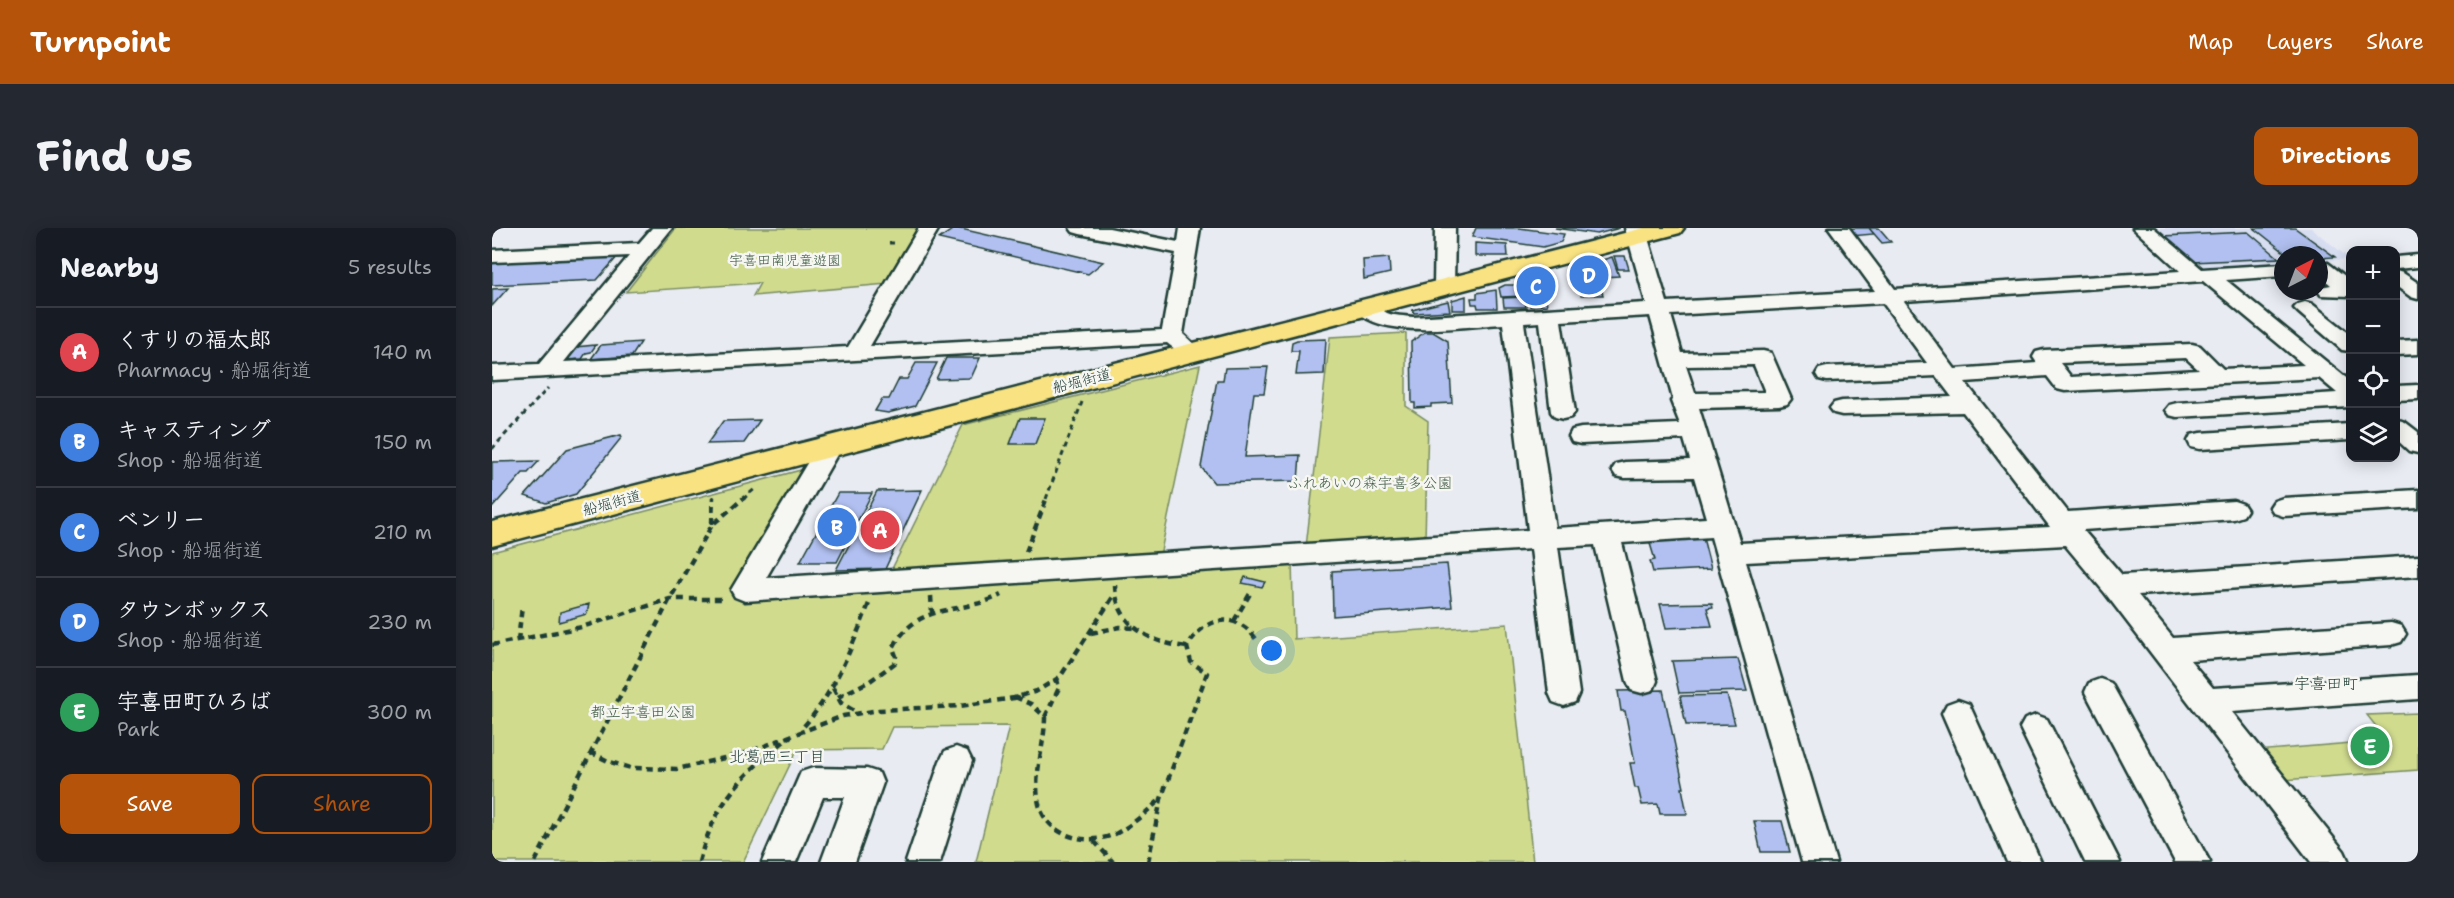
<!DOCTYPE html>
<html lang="en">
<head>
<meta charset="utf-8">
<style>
	:root { --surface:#171b24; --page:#242831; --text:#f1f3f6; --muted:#9ea1a6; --line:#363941; --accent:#b45309 }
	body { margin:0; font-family:"Shantell Sans","Klee One",sans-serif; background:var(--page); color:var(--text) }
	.controls { position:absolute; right:18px; top:18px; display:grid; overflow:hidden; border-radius:12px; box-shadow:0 3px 15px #0003 }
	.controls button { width:54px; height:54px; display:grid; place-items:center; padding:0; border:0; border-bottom:2px solid var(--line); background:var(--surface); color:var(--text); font:30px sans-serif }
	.compass { position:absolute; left:1782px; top:18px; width:54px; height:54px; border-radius:50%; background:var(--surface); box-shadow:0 3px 15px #0003; rotate:42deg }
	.you { position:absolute; left:780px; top:423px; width:21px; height:21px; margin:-15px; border:4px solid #fff; border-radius:50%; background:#1a73e8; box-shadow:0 0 0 9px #1a73e833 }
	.badge { display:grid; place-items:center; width:39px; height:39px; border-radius:50%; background:var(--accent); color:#fff; font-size:20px; font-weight:700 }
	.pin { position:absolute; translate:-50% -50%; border:3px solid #fff; box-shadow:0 2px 6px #0006 }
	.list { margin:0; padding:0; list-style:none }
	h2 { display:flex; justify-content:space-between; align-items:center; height:78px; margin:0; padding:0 24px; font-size:26px }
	h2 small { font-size:20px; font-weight:400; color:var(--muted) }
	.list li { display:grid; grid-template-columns:39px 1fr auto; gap:18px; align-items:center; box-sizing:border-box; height:90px; padding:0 24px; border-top:2px solid var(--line) }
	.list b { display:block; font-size:22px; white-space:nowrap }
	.list p { margin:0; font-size:20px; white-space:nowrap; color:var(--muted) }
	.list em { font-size:20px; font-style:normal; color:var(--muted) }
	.actions { display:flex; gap:12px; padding:18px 24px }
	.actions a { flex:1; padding:14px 0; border:2px solid var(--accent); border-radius:12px; text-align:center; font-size:21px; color:var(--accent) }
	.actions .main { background:var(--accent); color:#fff }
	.icon { flex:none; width:33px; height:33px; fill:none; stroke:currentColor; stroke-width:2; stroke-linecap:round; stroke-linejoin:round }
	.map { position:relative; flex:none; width:1926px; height:634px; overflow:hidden; border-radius:12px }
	header { display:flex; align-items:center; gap:36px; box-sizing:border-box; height:84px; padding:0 30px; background:var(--accent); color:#fff }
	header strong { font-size:28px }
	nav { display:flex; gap:33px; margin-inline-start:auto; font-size:21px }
	.intro { display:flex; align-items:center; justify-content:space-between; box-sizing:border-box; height:144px; padding:0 36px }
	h1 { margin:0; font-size:42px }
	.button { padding:15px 27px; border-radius:12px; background:var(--accent); color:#fff; font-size:21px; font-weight:700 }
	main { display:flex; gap:36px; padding:0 36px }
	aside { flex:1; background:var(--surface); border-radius:12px; box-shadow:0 3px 15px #0003 }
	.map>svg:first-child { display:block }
	.built { fill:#d8def1 }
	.green { fill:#d0db8e; stroke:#788c61; stroke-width:1.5 }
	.building { fill:#b1c0f0; stroke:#1f3d34; stroke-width:1.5 }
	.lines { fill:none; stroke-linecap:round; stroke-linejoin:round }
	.minor-casing { stroke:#1f3d34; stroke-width:5 }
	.major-casing { stroke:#1f3d34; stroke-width:5 }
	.path-far1 { stroke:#1f3d34; stroke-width:3; stroke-dasharray:5 4; stroke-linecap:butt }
	.path { stroke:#1f3d34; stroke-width:4.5; stroke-dasharray:7 5; stroke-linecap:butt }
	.minor { fill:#f6f6f2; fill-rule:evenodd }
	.major { fill:#f8e281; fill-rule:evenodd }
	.labels { text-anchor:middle; stroke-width:5; stroke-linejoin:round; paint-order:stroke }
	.far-park-label { font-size:14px; fill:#425d46; stroke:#f6f6f2 }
	.street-label { font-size:15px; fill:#1f3d34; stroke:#f6f6f2 }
	.park-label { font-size:15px; fill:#425d46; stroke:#f6f6f2 }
	.neighbourhood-label { font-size:16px; fill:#1f3d34; stroke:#f6f6f2 }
</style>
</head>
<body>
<header>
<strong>Turnpoint</strong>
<nav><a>Map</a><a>Layers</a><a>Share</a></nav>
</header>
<div class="intro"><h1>Find us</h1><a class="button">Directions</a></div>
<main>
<aside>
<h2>Nearby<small>5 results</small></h2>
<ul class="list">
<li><span class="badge" style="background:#e0444e">A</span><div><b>くすりの福太郎</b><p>Pharmacy · 船堀街道</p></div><em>140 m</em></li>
<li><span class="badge" style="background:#3f7fe0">B</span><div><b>キャスティング</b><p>Shop · 船堀街道</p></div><em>150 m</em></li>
<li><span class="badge" style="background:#3f7fe0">C</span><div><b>ベンリー</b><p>Shop · 船堀街道</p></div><em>210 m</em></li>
<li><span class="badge" style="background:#3f7fe0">D</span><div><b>タウンボックス</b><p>Shop · 船堀街道</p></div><em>230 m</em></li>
<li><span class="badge" style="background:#2e9e5b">E</span><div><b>宇喜田町ひろば</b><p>Park</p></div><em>300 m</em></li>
</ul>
<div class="actions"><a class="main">Save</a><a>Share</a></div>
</aside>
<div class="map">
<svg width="1926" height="634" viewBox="0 0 1926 634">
	<rect width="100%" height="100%" fill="#e8ebf2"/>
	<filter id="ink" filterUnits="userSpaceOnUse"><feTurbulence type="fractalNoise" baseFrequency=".0167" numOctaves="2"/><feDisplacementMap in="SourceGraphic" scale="12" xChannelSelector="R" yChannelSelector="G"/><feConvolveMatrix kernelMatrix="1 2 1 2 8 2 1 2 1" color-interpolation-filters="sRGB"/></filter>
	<g filter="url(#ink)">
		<path class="built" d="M1658,0H1819L1858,31L1827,33V27H1791V35L1703,39Z"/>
		<path class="green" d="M184,0H425L395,56L261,68L268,55L134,64Z
			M914,105V178L936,193L933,311L814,319L838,109Z
			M708,137L665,342L800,333L802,411L1015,396L1041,634H484L517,498L400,499L390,521L305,522L251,634H0V324L320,239L247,367L391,359L471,197Z
			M1926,485V542L1791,552L1763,523L1895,512L1875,487Z"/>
		<path class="building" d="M463,0H465L611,34L596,46L447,11Z
			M984,0H1027L1072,6L1069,14L1051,19L980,9Z
			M1063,0H1128L1105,6Z
			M1354,0H1377L1382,6L1359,8Z
			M1377,0H1387L1399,14L1390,15Z
			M1762,0H1803L1843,29L1827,30V27H1796Z
			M1756,4L1787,30L1700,34L1671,8Z
			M983,15L1015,17L1016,28H983Z
			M127,27L105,52L0,57V36L5,33Z
			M1122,28H1133L1137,41H1126Z
			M1120,29L1127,48L1110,49L1104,34Z
			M897,30L898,45L872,51L871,32Z
			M1103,39L1111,67H1089L1081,40Z
			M1035,52H1051L1055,77L1038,78Z
			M1013,57H1031L1033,68L1009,69L1007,60Z
			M16,60L0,78V61Z
			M1004,62L1005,80H986L985,76H980L979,70H985V65Z
			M974,68V82H960V72Z
			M1032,69L1034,79H1012L1011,70Z
			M956,73L958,83L922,85L920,82Z
			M933,104H941L956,113L960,175L939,176V179L923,180V175H920L919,114Z
			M834,111L832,146L804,147L807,123H799L800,114L805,112Z
			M149,114L140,128L99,131L109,117Z
			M104,117L99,124L94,125L90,131L73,132L83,119Z
			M454,130H488L479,150L444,151Z
			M424,135H445L423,178L396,185L383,183L390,171H397L407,151H415Z
			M776,139L772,165H762L753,229L808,227L806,253L722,255L709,239L725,152H731L733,140Z
			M528,190H553L543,216H518Z
			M268,192L252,215L215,216L231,193Z
			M129,207L130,209L84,266L54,275L33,268L75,221Z
			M47,233L36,245H31L0,280V234Z
			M430,262L393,341L344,342L385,263Z
			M346,265H380L345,334H308Z
			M1210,306L1219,341L1161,344L1158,333L1163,332L1156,309Z
			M955,336L960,379L841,388L840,343Z
			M753,349L773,354L770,359L750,355Z
			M1220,375L1221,379L1215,380L1220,398L1174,400L1168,376Z
			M97,376L95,386L67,394L68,384Z
			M1246,431L1255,463L1187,465L1180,433Z
			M1171,462L1192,560H1190L1195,586H1168L1166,576L1150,577L1146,560H1143L1138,535H1143L1133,483H1129L1126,463Z
			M1235,467L1243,496L1194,497L1188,468Z
			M1262,593H1290L1298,624H1269Z"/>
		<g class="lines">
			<g class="minor-casing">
				<path id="minor" d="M160,0H180L72,134L356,119L427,0H447L378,118L670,102L684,25L588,6L581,4L578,0H617L686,14L688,0H708L691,106L704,118L701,123C689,126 684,122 675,115L0,152V138L47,136L137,28L0,34V22L147,15Z
					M943,0H963L962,59L959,63L952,65L945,63L942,59Z
					M1133,0H1153L1175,74L1383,63L1337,0H1357L1403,61L1688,43L1641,0H1662L1710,41L1791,36V48L1734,52L1858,153V179L1685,189L1677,187L1673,182L1677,177L1685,175L1845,165L1827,150L1573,163L1565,161L1555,148L1473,154L1576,284L1742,273L1751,276L1755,282L1751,288L1742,291L1591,302L1630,347L1926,328V348L1646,367L1681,410L1899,395L1909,398L1914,406L1909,414L1899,417L1698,432L1721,460L1926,447V471L1740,484L1852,623L1857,634H1819L1613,365L1573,317L1254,334L1344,634H1310L1219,309L1130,315L1165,453L1161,462L1150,465L1139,462L1135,453L1103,317L1066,319L1087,465L1083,474L1072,478L1061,474L1057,465L1039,321L253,373L243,369L239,362L329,212L338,210L347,212L350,218L274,350L1036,302L1011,96C974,98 886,113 863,80L867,76C880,72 884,79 895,85C902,88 913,88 921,89L1154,75ZM1711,53L1812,137L1731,141L1708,118L1700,116L1552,122L1544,124L1541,129L1545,135L1463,141L1412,73ZM1391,75L1435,135L1335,139L1327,141L1324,146L1327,151L1335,153L1444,148L1460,169L1350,173L1342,175L1338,180L1342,185L1350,187L1471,184L1558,299L1248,315L1207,180L1287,178L1295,176L1299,171L1279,125L1271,123L1190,125L1179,87ZM1158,88L1181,171L1179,173L1188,196L1089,200L1080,202L1077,208L1080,214L1089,216L1192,211L1198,232L1133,234L1124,236L1120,242L1124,248L1133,250L1202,249L1214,290L1063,300L1032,95L1048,94L1059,184L1063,189L1071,191L1079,189L1083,184L1069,93ZM1694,130L1707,142L1579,149L1568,135ZM1262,137L1273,164L1203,165L1194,138Z
					M1926,27V39L1904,41V29Z
					M1827,33L1836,35L1858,52V68L1829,67L1826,63L1829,59L1839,57L1827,47Z
					M1904,43L1911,45L1926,55V71L1919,69L1904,58Z
					M1813,74L1820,76L1858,106V123L1850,122L1806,84L1802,80L1806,76Z
					M1926,112V126L1904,127V113Z
					M1926,157V171L1904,172V158Z
					M1904,191L1913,194L1926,204V225L1917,223L1904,211Z
					M1858,196V212L1708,221L1699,219L1696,213L1699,207L1708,205Z
					M1926,262V280L1791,288L1782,285L1778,279L1782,273L1791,270Z
					M1608,451L1619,455L1718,634H1683L1593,464L1597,455Z
					M1466,472L1477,476L1549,634H1515L1450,485L1455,476Z
					M1544,487L1555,491L1628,634H1593L1528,500L1533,491Z
					M464,519L475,523L480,533L448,634H414L448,533L453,523Z
					M321,540L375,541L387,545L391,555L363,634H329L353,569H331L304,634H270L309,544Z"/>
			</g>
			<g class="major-casing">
				<path id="major" d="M1152,0H1192L1188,5L0,318V294Z"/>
			</g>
			<path class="path-far1" d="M397,15H406
				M0,221L56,160
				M221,271V268
				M251,271L264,260
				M554,271L590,174"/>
			<path class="path" d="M220,296L221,269
				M534,324L555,269
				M623,357C624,398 659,415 695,419
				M439,368L440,385
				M742,393L759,364
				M599,405L628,399L642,400
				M26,413L30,378
				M0,417L90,399L178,371H233
				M341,460L349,475L364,484
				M346,469L378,453L403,435L404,428L401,420C426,372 467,388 509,367
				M523,469L539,476L553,489C553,516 542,544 546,571C551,608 595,620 625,605C642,596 655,583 669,571
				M553,489L567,460L565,451
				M312,498C344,462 360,418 378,373
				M98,524L118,534L139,540L185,541L254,525L351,488L387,482L468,478L522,470L545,463L568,449L621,369
				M602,613L621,634
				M43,634L178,371L220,297L253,269
				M207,634C223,574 251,545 299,508
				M656,634L669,571L715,445L699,434L695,419C711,390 743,381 764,411"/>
			<use href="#minor" class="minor"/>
			<use href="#major" class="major"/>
		</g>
	</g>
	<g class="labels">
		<g class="far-park-label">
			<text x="293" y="37">宇喜田南児童遊園</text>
		</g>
		<g class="street-label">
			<text transform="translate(590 153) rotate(-14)" y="5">船堀街道</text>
			<text transform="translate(120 275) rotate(-15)" y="5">船堀街道</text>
		</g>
		<g class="park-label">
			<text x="878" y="260">ふれあいの森宇喜多公園</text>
			<text x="151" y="489">都立宇喜田公園</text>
		</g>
		<g class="neighbourhood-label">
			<text x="1834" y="461">宇喜田町</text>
			<text x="285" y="534">北葛西三丁目</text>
		</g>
	</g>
</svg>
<div class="controls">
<button>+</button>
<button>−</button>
<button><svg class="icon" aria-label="locate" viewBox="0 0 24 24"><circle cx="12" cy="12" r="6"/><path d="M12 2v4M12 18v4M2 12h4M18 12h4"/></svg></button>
<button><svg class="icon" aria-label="layers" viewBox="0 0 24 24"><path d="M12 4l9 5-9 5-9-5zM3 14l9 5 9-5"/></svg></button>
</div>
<svg class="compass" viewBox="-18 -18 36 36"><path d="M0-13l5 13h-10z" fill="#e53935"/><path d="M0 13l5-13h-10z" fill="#9ea1a6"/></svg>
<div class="you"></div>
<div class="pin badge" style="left:388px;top:302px;background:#e0444e">A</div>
<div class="pin badge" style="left:345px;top:299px;background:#3f7fe0">B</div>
<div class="pin badge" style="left:1044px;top:58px;background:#3f7fe0">C</div>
<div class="pin badge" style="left:1097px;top:47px;background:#3f7fe0">D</div>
<div class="pin badge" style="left:1878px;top:518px;background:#2e9e5b">E</div>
</div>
</main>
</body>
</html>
